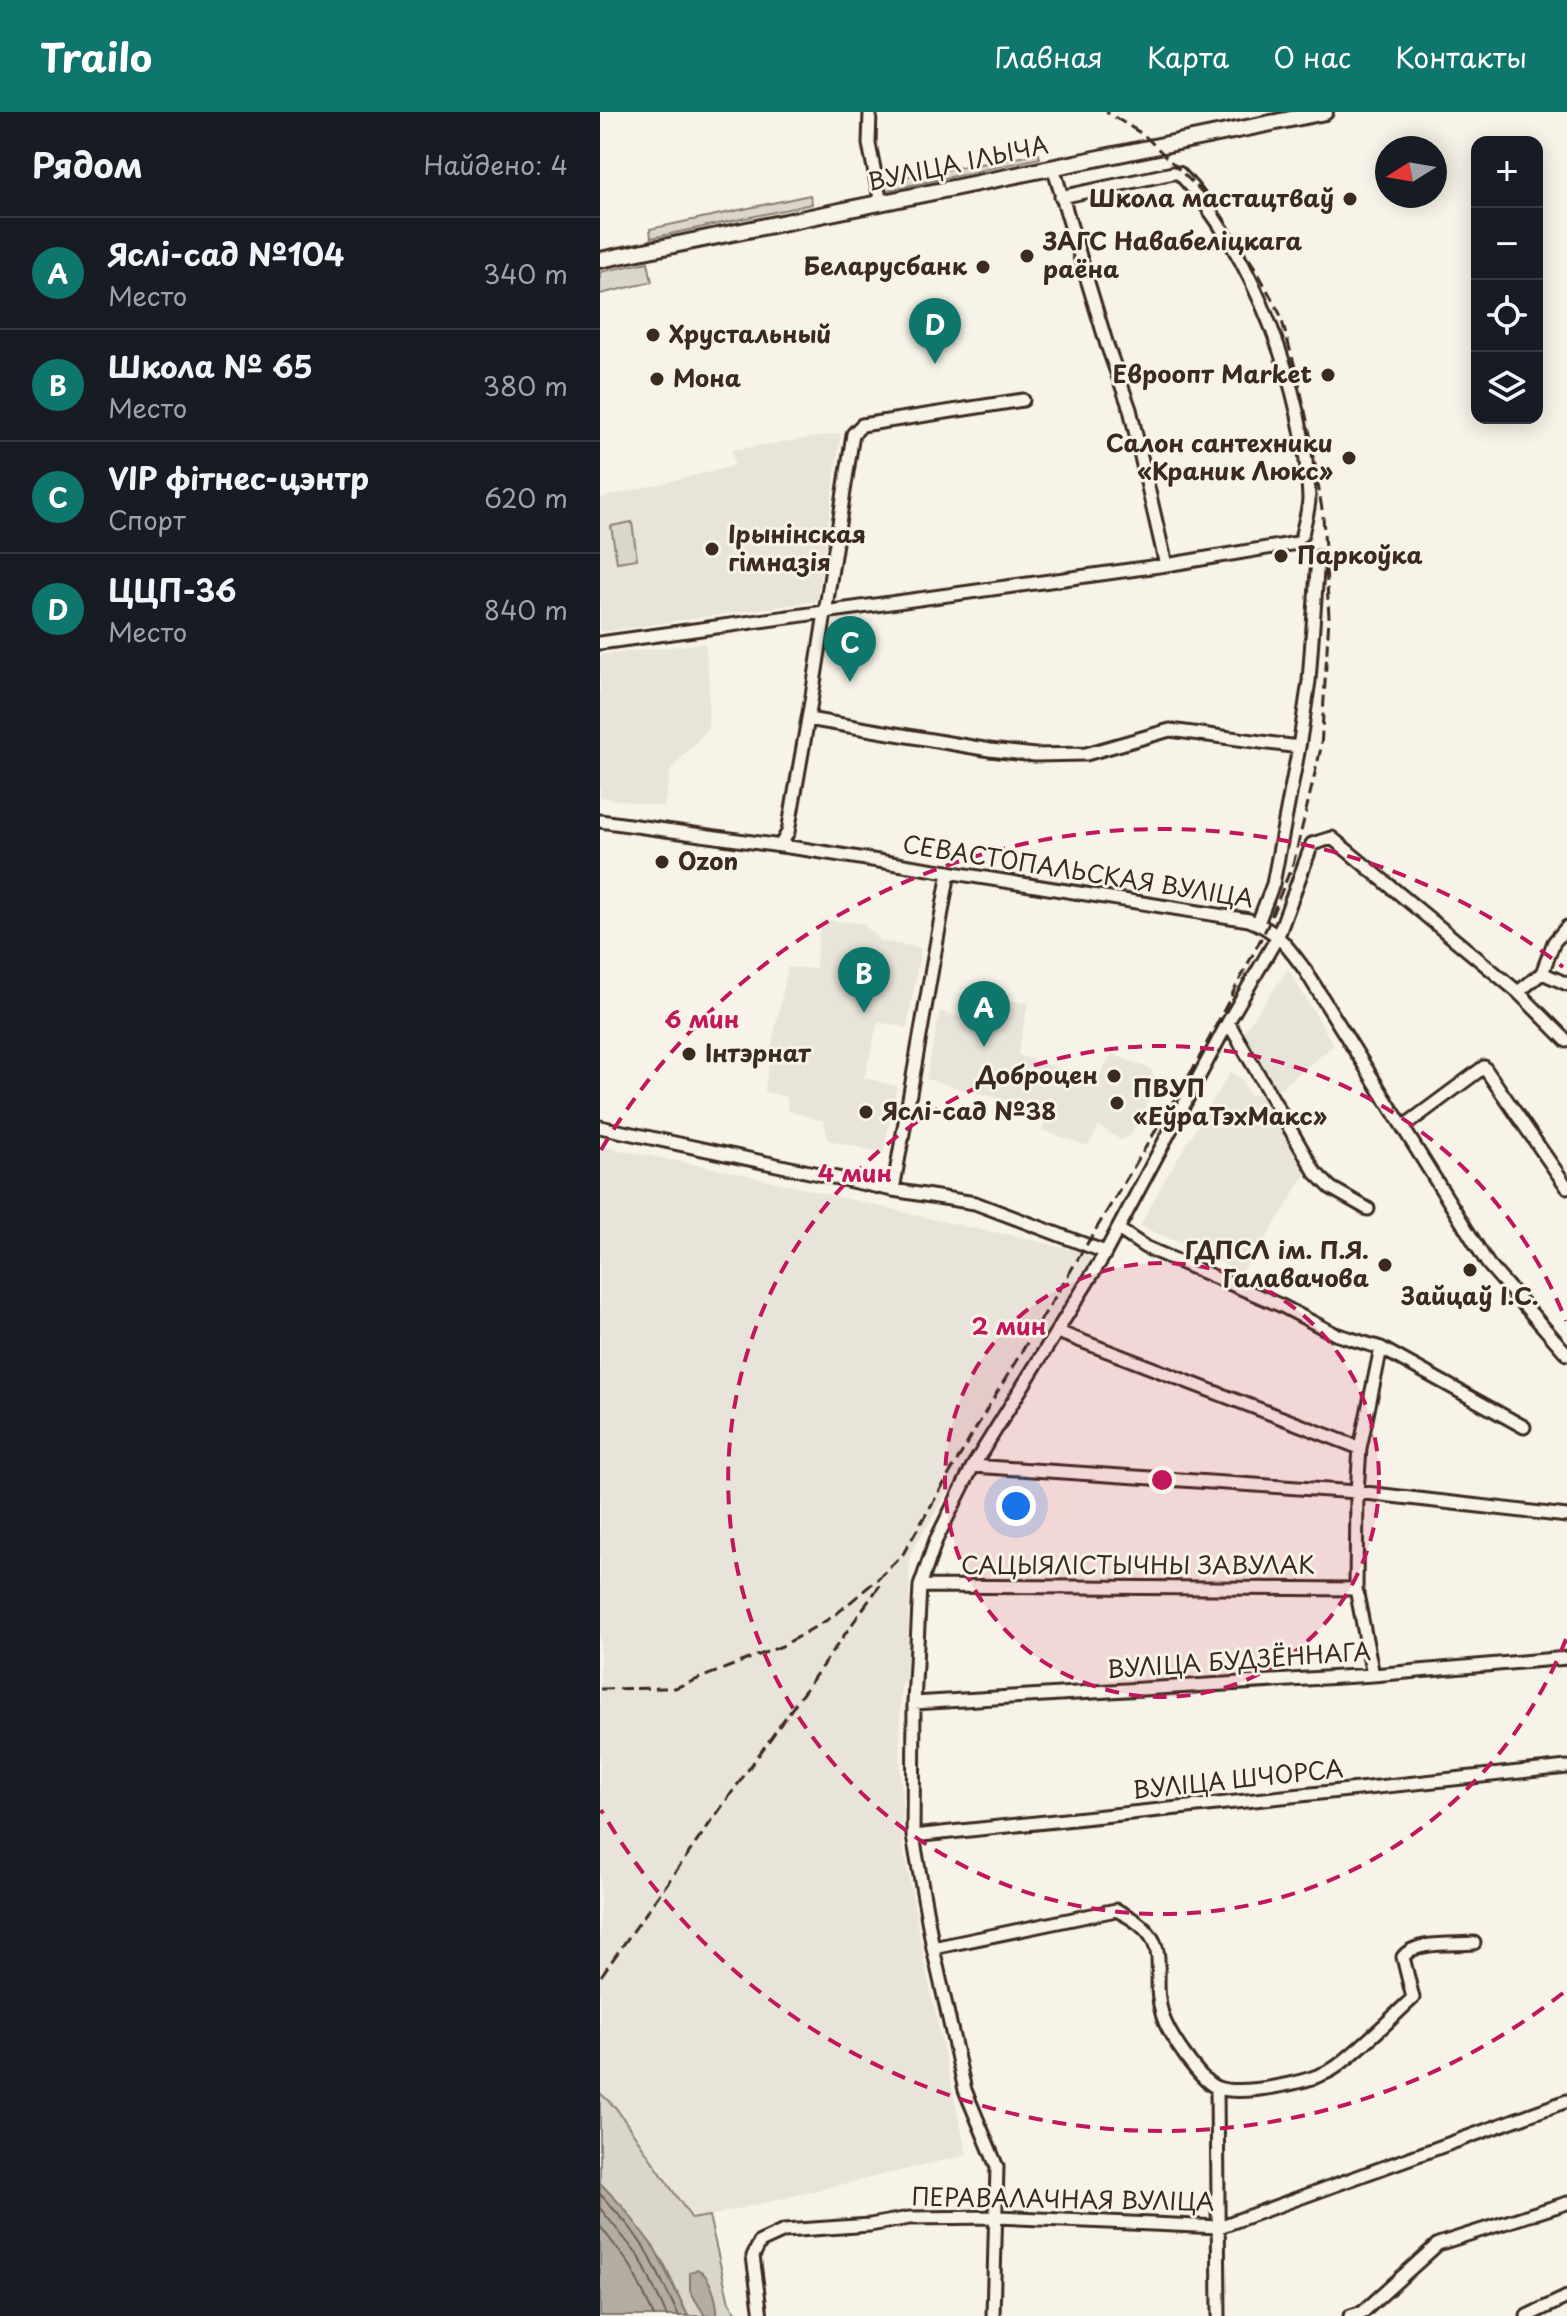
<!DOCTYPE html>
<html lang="ru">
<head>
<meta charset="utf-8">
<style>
	:root { --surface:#171b24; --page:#242831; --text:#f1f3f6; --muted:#9ea1a6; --line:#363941; --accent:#0f766e }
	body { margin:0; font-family:"Playpen Sans",sans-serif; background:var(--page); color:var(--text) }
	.controls { position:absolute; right:24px; top:24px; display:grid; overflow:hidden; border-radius:16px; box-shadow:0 4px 20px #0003 }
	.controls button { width:72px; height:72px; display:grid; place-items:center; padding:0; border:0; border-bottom:2px solid var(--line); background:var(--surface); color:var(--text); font:40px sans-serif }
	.compass { position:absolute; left:775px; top:24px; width:72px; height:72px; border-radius:50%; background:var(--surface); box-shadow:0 4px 20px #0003; rotate:259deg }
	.you { position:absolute; left:416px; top:1394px; width:28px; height:28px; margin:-20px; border:6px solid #fff; border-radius:50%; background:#1a73e8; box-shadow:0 0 0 12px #1a73e833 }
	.badge { display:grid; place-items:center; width:52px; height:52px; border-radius:50%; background:var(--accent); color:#fff; font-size:26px; font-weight:700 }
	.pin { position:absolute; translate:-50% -66px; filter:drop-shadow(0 2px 4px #0008) }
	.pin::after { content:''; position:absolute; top:42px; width:28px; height:24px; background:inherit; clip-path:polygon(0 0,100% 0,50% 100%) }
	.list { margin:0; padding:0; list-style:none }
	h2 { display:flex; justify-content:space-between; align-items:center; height:104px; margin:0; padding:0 32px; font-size:34px }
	h2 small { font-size:26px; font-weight:400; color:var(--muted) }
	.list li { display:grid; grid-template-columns:52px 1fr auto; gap:24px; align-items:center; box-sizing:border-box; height:112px; padding:0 32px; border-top:2px solid var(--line) }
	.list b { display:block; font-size:30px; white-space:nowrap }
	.list p { margin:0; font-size:26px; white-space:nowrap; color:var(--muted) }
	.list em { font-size:26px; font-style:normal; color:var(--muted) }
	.icon { flex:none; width:44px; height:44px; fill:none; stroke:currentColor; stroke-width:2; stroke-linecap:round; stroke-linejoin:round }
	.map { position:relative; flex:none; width:967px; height:2204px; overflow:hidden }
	header { display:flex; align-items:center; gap:48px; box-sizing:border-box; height:112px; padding:0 40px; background:var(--accent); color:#fff }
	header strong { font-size:38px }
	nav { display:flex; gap:44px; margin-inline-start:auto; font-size:28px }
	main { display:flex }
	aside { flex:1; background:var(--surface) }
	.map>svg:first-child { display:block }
	.built { fill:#e9e4d9 }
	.green { fill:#dbd6cb; stroke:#8b8074; stroke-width:2 }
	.water { fill:#b4aca0; stroke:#84786c; stroke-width:2 }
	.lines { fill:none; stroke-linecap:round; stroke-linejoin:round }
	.shore { stroke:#6b5e52; stroke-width:2 }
	.minor-casing { stroke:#3b2a1e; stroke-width:17 }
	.major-casing { stroke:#3b2a1e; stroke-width:20 }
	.minor { stroke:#f7f3e8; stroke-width:11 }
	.major { stroke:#f7f3e8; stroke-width:14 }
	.rail { stroke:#3b2a1e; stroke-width:3; stroke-dasharray:12 6; stroke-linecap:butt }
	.ring { fill:none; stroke:#c2185b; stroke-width:4; stroke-dasharray:14 10 }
	.poi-dot { fill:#3b2a1e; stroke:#f7f3e8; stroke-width:3 }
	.labels { text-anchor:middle; stroke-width:6; stroke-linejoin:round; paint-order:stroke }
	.street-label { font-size:24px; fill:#3b2a1e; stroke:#f7f3e8 }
	.poi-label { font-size:24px; font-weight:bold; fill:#3b2a1e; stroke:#f7f3e8; text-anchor:start }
	.centre { fill:#c2185b; stroke:#f7f3e8; stroke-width:4 }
	.ring-label { font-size:24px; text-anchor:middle; font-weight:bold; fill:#c2185b; stroke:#f7f3e8; stroke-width:6; stroke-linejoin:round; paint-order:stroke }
</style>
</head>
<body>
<header>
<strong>Trailo</strong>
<nav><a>Главная</a><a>Карта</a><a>О нас</a><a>Контакты</a></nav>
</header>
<main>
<aside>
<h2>Рядом<small>Найдено: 4</small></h2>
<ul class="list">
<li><span class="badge">A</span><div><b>Яслі-сад №104</b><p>Место</p></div><em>340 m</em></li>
<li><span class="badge">B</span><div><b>Школа № 65</b><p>Место</p></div><em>380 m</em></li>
<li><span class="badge">C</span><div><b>VIP фітнес-цэнтр</b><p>Спорт</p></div><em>620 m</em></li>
<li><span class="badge">D</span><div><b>ЦЦП-36</b><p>Место</p></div><em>840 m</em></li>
</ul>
</aside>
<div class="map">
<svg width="967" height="2204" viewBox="0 0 967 2204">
	<rect width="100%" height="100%" fill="#f7f3e8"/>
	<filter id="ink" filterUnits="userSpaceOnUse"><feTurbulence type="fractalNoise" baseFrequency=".0125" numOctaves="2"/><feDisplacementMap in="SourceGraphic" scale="16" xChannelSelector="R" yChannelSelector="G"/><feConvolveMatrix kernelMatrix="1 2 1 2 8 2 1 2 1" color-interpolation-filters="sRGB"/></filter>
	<g filter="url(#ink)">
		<path class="built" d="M241,321L217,489L0,520V386L134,354L132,338Z
			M105,531L109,569L108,617L71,657L64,695L0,685V543Z
			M221,808L263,811L280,829L321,836L307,916L278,910L264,966L297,974L283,1041L228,1028L224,1009L188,999L187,985L165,980L169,946L188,855L215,857Z
			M688,857L734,933L678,978L643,921Z
			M380,885L428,891L418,943L496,968L512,942L551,957L557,972L530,1024L521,1028L499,1014L488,1034L442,1018L447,999L326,967L340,900L374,908Z
			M631,959L643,969L650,984L659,980L707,1060L657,1141L638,1162L614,1145L540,1114L564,1069Z
			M0,1034L138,1061L371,1116L416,1124L482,1140L492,1147L310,1442L307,1564L301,1575L300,1633L303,1733L326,1859L367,2043L92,2108L16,1996L0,1981Z"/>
		<path class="green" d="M439,42L440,46L283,79L280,69Z
			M210,83L212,92L51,126L50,117Z
			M48,150L52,170L0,182V160Z
			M32,410L37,447L17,450L11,414Z
			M0,1981L16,1996L92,2107L109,2104L129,2190L139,2204H88L62,2148L0,2071Z"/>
		<path class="water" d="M0,2071L23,2095L55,2137L88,2204H0Z
			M97,2157C110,2162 118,2190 117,2204H105L90,2179V2161Z"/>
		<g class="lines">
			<path class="shore" d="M0,2082L29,2114L48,2141L79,2204
				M0,2096L40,2146L67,2204
				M0,2114L30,2153L54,2204"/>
			<g class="minor-casing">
				<path id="minor" d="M270,0L269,32L281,91
					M453,55L507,233L530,297L566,453
					M461,85L573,61H579C652,137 706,282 709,386C709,398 704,411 702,423
					M0,531L566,453L697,431
					M208,607L390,638L435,643L486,642L570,618L699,635
					M0,709L203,737L649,808C678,819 687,834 705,858L888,1152L967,1242
					M180,734L188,720L212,584L253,322L262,313L423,288
					M658,811L673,772L699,635L709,569L718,445
					M942,861L967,872
					M918,880L942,861L954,830L967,815
					M628,910L715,1060L731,1076L768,1097
					M0,1015L293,1078L375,1091L505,1140
					M803,1015L884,955L967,1075
					M293,1078L349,760
					M518,1117L545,1135L682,1194L735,1222L781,1236L924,1315
					M458,1220L760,1336
					M373,1354L757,1380L967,1404
					M320,1474L756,1477
					M773,1563L756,1477L757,1380L760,1336L781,1236
					M314,1591L773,1563L967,1546
					M313,1724L967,1655
					M333,1836L516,1798C581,1829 547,1857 563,1905C569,1923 601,1971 618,1976C643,1984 715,1970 736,1955C763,1935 788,1909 813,1886L803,1845C815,1828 855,1833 874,1831
					M617,1976L619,2204
					M161,2204L153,2144L160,2130L184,2119L270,2113L309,2106L397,2105L619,2115L967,1989
					M393,2204L397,2055L365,1978L333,1836L313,1724L314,1591L320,1474L336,1428L373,1354L503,1145L628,910L678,824L712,732L732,726L918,880L967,929
					M750,2204L763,2200L838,2132L967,2091
					M927,2204L967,2185"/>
			</g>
			<g class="major-casing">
				<path id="major" d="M0,148L725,0"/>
			</g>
			<use href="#minor" class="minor"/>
			<use href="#major" class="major"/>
			<path class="rail" d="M0,1577L75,1576L182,1534L234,1504L280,1465L303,1442L390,1292L596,952L667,815L694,749L721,636L729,505L723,404L711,327L697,262L680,202L657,159L612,90L544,23L506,0
				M1,1864L280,1473"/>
		</g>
	</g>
	<circle cx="562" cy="1368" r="217" fill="#c2185b" fill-opacity=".12"/>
	<g class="ring">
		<circle cx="562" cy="1368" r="217"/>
		<path d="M966 1527A434 434 0 1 1 966 1209"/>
		<path d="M963 1881A651 651 0 0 1 1 1698M1 1038A651 651 0 0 1 963 855"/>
	</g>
	<g class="poi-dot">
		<circle cx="750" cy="87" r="8"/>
		<circle cx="427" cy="144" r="8"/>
		<circle cx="383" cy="155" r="8"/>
		<circle cx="53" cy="223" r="8"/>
		<circle cx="728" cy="263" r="8"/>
		<circle cx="57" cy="267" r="8"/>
		<circle cx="749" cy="346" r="8"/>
		<circle cx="112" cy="437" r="8"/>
		<circle cx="681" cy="444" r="8"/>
		<circle cx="62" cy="750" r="8"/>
		<circle cx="89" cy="942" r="8"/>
		<circle cx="514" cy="964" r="8"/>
		<circle cx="517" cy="991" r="8"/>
		<circle cx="266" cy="1000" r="8"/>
		<circle cx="785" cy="1153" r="8"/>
		<circle cx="870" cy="1158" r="8"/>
	</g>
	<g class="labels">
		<g class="street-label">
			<text transform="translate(358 52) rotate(-12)" y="8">ВУЛІЦА ІЛЬІЧА</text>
			<text transform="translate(478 760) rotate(9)" y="8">СЕВАСТОПАЛЬСКАЯ ВУЛІЦА</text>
			<text x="538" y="1462">САЦЫЯЛІСТЫЧНЫ ЗАВУЛАК</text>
			<text transform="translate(639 1549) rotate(-4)" y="8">ВУЛІЦА БУДЗЁННАГА</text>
			<text transform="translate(638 1668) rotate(-6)" y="8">ВУЛІЦА ШЧОРСА</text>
			<text transform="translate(463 2088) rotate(1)" y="8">ПЕРАВАЛАЧНАЯ ВУЛІЦА</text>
		</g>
		<g class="poi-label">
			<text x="734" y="95" text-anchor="end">Школа мастацтваў</text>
			<text x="443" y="138">ЗАГС Навабеліцкага<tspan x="443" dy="28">раёна</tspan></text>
			<text x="367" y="163" text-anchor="end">Беларусбанк</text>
			<text x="69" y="231">Хрустальный</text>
			<text x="712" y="271" text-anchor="end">Евроопт Market</text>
			<text x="73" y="275">Мона</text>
			<text x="733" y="340" text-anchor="end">Салон сантехники<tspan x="733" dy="28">«Краник Люкс»</tspan></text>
			<text x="128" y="431">Ірынінская<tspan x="128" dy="28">гімназія</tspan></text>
			<text x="697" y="452">Паркоўка</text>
			<text x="78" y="758">Ozon</text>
			<text x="105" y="950">Інтэрнат</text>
			<text x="498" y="972" text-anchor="end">Доброцен</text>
			<text x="533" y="985">ПВУП<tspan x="533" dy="28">«ЕўраТэхМакс»</tspan></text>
			<text x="282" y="1008">Яслі-сад №38</text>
			<text x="769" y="1147" text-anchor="end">ГДПСЛ ім. П.Я.<tspan x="769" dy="28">Галавачова</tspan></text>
			<text x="870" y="1193" text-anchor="middle">Зайцаў І.С.</text>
		</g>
	</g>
	<circle cx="562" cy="1368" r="12" class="centre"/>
	<g class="ring-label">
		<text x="102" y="916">6 мин</text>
		<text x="255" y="1070">4 мин</text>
		<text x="409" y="1223">2 мин</text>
	</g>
</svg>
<div class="controls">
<button>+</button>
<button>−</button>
<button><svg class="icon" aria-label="locate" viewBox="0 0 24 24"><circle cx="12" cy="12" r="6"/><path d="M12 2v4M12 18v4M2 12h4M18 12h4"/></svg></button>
<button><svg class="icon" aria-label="layers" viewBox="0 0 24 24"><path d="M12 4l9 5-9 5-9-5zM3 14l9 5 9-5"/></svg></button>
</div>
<svg class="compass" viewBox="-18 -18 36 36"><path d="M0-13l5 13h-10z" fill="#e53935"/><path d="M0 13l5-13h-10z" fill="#9ea1a6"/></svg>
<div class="you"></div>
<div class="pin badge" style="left:384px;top:935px">A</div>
<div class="pin badge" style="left:264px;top:901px">B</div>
<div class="pin badge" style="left:250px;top:570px">C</div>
<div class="pin badge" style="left:335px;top:252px">D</div>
</div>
</main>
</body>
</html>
